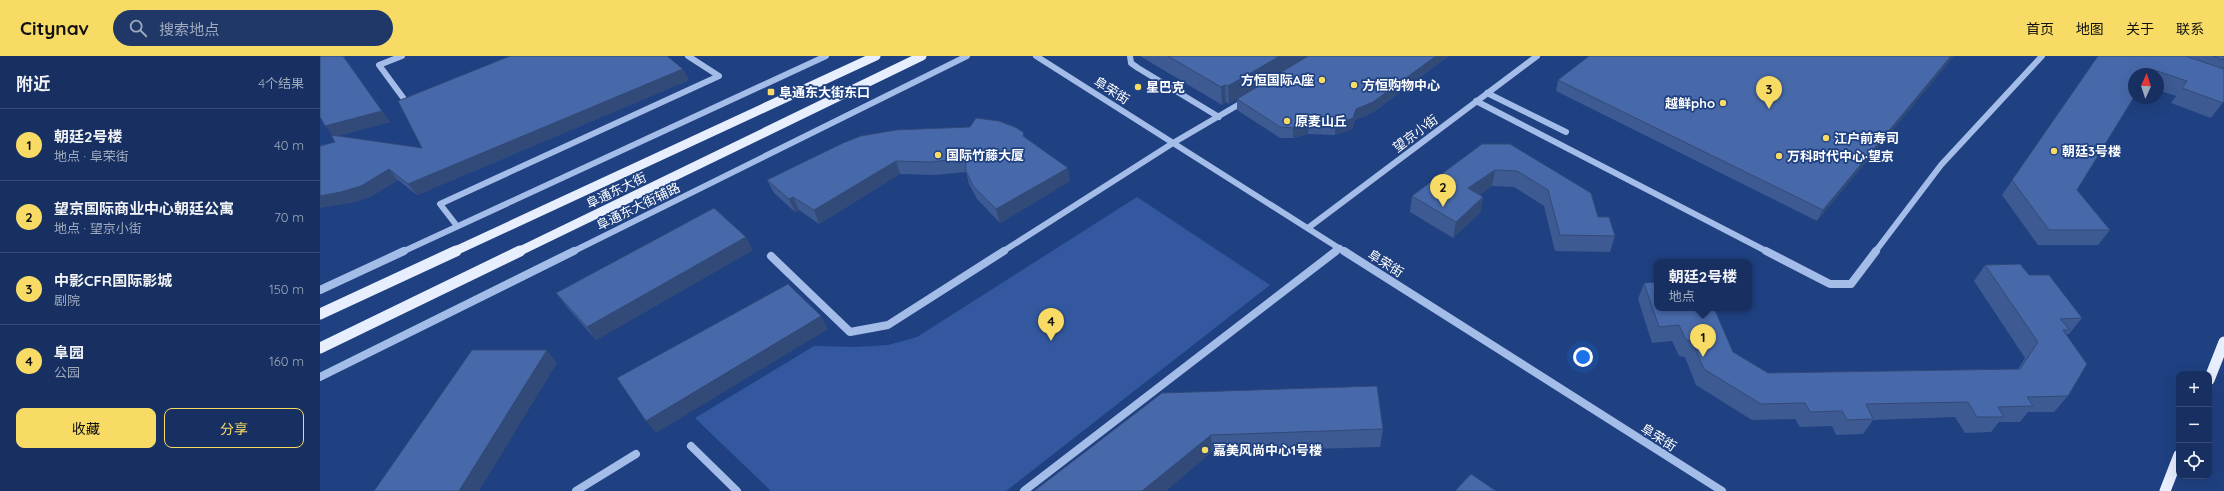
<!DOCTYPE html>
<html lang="zh">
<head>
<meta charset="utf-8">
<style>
	:root { --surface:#173061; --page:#203867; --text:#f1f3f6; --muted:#9ea9bd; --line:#364b76; --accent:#f7db64 }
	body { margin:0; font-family:Quicksand,"Noto Sans SC",sans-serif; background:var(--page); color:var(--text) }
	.controls { position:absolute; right:12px; bottom:12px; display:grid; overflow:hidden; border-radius:8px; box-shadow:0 4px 16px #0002 }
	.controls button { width:36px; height:36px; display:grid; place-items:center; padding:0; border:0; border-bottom:1px solid var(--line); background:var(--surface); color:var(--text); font:20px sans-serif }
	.compass { position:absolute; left:1808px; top:12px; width:36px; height:36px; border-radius:50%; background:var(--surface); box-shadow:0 4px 16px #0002; rotate:3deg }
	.you { position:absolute; left:1263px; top:301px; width:14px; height:14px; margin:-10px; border:3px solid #fff; border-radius:50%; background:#1a73e8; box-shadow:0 0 0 6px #1a73e833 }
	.badge { display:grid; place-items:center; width:26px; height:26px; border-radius:50%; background:var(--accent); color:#111; font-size:13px; font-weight:700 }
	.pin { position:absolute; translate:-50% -33px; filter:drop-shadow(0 1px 2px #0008) }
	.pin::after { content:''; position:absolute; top:21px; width:14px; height:12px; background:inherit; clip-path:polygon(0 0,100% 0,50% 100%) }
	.popup { position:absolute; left:1334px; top:203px; width:98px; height:52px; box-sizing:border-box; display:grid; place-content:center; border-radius:8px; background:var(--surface); filter:drop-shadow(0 1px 3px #0005); font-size:13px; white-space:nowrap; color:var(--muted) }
	.popup b { font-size:15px; color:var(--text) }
	.popup::after { content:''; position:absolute; left:50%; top:100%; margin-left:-8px; border:8px solid transparent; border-top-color:var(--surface) }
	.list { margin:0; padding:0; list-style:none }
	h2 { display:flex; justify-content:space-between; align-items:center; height:52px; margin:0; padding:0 16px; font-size:17px }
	h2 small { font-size:13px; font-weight:400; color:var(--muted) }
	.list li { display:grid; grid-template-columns:26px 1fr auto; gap:12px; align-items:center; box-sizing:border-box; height:72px; padding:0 16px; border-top:1px solid var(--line) }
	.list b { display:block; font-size:15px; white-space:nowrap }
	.list p { margin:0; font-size:13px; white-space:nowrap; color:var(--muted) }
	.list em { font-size:13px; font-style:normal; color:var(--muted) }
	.actions { display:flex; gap:8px; padding:12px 16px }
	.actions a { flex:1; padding:9px 0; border:1px solid var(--accent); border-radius:8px; text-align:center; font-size:14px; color:var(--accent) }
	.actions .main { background:var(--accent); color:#111 }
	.icon { flex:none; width:22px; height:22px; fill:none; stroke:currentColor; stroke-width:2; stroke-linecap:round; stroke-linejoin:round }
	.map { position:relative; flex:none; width:1904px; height:435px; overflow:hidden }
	header { display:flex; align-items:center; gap:24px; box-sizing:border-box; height:56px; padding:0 20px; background:var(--accent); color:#111 }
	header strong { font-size:19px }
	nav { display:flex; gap:22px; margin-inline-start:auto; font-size:14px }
	.search { width:280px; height:36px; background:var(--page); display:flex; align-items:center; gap:10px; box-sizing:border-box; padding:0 14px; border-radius:22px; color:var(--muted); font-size:15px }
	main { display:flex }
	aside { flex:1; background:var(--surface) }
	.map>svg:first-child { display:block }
	.green { fill:#33589f }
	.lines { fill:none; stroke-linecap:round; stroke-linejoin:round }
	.minor-far1 { stroke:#a4bce8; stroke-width:6 }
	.minor { stroke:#a4bce8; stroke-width:8 }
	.major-far1 { stroke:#e7eefe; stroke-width:9 }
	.major { stroke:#e7eefe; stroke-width:11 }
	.wall { fill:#3d5a92 }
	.shaded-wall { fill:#324a77 }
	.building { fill:#4769aa; stroke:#324a77 }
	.poi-dot { fill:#f7db64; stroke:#1f4081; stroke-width:1.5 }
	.labels { text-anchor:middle; stroke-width:3.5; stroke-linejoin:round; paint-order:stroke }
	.poi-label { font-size:13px; font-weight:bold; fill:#fff; stroke:#1f4081; text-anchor:start }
	.street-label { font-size:13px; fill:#fff; stroke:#1f4081 }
</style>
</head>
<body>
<header>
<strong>Citynav</strong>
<div class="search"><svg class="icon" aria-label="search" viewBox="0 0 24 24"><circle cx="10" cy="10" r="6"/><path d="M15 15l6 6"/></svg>搜索地点</div>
<nav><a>首页</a><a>地图</a><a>关于</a><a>联系</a></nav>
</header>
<main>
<aside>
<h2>附近<small>4个结果</small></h2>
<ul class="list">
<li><span class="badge">1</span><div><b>朝廷2号楼</b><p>地点 · 阜荣街</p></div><em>40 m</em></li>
<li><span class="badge">2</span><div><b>望京国际商业中心朝廷公寓</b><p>地点 · 望京小街</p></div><em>70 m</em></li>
<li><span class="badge">3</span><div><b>中影CFR国际影城</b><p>剧院</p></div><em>150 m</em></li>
<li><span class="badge">4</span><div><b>阜园</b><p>公园</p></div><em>160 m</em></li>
</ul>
<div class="actions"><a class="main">收藏</a><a>分享</a></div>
</aside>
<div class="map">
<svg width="1904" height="435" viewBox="0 0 1904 435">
	<rect width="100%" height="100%" fill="#1f4081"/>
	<path class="green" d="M817,141L950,229L686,435H451L375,362L494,290L535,291L568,289L597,281Z"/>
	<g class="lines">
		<path class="minor-far1" d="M82,0L59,9L87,47L89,46
			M716,0L1025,196
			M810,0L811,7L818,12L899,61
			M1167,37L1246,76
			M1156,45L1448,196
			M137,170L120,148L399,20L368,0
			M988,172L1217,0
			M82,196L506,0
			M252,196L647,0
			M682,196L853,87L923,46
			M1015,196L1020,192
			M1555,196L1621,109L1722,0"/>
		<path class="minor" d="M1024,195L1402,435
			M1446,195L1510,228H1531L1556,195
			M451,200L530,276L568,269L684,195
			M0,234L84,195
			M0,321L254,195
			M371,390L417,435
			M256,435L316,398
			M704,435L1016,195"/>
		<path class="major-far1" d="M133,196L556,0
			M198,196L602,0"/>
		<path class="major" d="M0,258L136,195
			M0,292L200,195
			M1889,324L1904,286
			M1845,435L1859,399"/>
	</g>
	<path class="wall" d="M0,0H26L24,1L70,66L17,80L102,92L369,24L97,139L78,124L50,141L31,147L13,80Z
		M820,0H1129L1052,57L1035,64L1032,73L1015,79L988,78L973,82H960L917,54V43L909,48L906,46L902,49Z
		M1634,0L1497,165L1236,35L1238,24Z
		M1778,0H1904V45L1891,62L1851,47L1856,40L1838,34V18H1814L1757,134L1790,174L1778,189H1718L1682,139Z
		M704,81L750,125L680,167L657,143L649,128L646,116L615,119L580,118L499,168L479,154L475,156L454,137L447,124Z
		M1162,88L1278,161L1295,180L1290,196L1235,195L1224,150L1194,131L1172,130L1159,139L1163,141L1160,157L1133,182L1090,156L1092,140Z
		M433,194L276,284L246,250L236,237Z
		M1665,209L1709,219L1762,262L1749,278H1746L1748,340L1734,356H1708L1700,366H1679L1671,376L1645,377L1635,361L1553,364L1543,378L1516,379L1512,370L1480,371L1475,363L1432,364L1376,329L1365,301L1359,300L1352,285L1332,287L1318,243L1324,227L1413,296L1448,317L1698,313L1705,302L1654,225Z
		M842,337L1063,373L1060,391L892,396Z"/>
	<path class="shaded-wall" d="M23,0H26L24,1L70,66L14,81L5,70Z
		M960,0H989L909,48L908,30Z
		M1116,0H1129L1052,57L1035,64L1032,73L1015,79V69L1036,53Z
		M1631,0H1634L1497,165L1503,154Z
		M363,13L369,24L97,139L88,128Z
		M905,29L906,46L902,49L901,31Z
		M989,67L988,78L973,82V72Z
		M576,105L580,118L499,168L494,154Z
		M748,112L750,125L680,167L676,153Z
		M69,113L78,124L50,141L31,147L0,152V140Z
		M1175,114L1172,130L1145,148L1148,132Z
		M473,141L479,154L475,156L469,143Z
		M1163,141L1160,157L1133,182L1136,166Z
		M426,181L433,194L276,284L267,271Z
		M501,260L508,273L336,377L326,365Z
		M227,294L237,307L159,435H139Z
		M891,379L892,396L846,435H822Z"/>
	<path class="building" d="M0,0H23L62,55L5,70L0,61Z
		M190,0H347L363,13L88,128L69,113L41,130L21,136L0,140V90L15,86L11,79L102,92L78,45Z
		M848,0H960L908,30L905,29L901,31Z
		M988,0H1116L1053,46L1036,53L1033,62L1015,69L989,67L973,72L960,71L917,43Z
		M1269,0H1631L1503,154L1238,24Z
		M1778,0H1865L1904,13V45L1903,47L1862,32L1867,25L1831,13L1828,18H1814V41L1757,134L1790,174H1729L1692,124Z
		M1893,0H1904V4Z
		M656,62L679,65L697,72L704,77L703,80L748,112L676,153L653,130L646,115L645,102L611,106L576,105L494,154L473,141L469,143L447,124L523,87L541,80L576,74L650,71Z
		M1162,88H1190L1271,137L1278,161H1289L1295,180L1240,179L1228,134L1197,115L1175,114L1148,132L1163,141L1136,166L1092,140Z
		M394,152L426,181L267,271L236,237Z
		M1700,208L1709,219H1729L1762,262L1740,263L1750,274H1743L1767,308L1748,340L1707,341L1713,350L1678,351L1684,361H1657L1648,346L1546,348L1553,363L1527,364L1522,355L1490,356L1485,347L1441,348L1384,313L1372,285L1366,284L1359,269L1339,271L1324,227L1337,226V252H1394L1413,296L1448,317L1700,313L1718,286L1665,209Z
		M468,228L501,260L326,365L297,322Z
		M152,294H227L139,435H54Z
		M1057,330L1063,373L891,379L822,435H714L842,337Z
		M1151,418L1176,435H1135Z"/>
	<g class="poi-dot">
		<circle cx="1002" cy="24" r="4"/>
		<circle cx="1034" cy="29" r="4"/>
		<circle cx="818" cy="31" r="4"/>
		<rect x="447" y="32" width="8" height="8" rx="2"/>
		<circle cx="1403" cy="47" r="4"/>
		<circle cx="967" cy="65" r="4"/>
		<circle cx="1506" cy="82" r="4"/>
		<circle cx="1734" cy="95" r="4"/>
		<circle cx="618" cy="99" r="4"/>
		<circle cx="1459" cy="100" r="4"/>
		<circle cx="885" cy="394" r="4"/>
	</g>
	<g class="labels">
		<g class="poi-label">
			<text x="994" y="29" text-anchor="end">方恒国际A座</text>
			<text x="1042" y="34">方恒购物中心</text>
			<text x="826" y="36">星巴克</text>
			<text x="459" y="41">阜通东大街东口</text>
			<text x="1395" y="52" text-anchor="end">越鲜pho</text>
			<text x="975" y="70">原麦山丘</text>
			<text x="1514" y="87">江户前寿司</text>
			<text x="1742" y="100">朝廷3号楼</text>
			<text x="626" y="104">国际竹藤大厦</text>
			<text x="1467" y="105">万科时代中心·望京</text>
			<text x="893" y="399">嘉美风尚中心1号楼</text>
		</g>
		<g class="street-label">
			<text transform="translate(792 34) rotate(32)" y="5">阜荣街</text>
			<text transform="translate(1095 77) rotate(-37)" y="5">望京小街</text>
			<text transform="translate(296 134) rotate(-26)" y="5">阜通东大街</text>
			<text transform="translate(318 150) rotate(-26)" y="5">阜通东大街辅路</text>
			<text transform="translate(1066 207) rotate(32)" y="5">阜荣街</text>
			<text transform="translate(1339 381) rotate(32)" y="5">阜荣街</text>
		</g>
	</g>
</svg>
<div class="controls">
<button>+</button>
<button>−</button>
<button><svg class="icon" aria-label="locate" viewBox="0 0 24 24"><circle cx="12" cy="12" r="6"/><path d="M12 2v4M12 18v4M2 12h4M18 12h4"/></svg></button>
</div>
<svg class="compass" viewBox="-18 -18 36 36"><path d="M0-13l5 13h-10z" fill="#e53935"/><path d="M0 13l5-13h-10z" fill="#9ea9bd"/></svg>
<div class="you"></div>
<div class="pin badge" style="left:1383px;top:301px">1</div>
<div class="popup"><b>朝廷2号楼</b>地点</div>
<div class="pin badge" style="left:1123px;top:151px">2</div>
<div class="pin badge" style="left:1449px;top:53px">3</div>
<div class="pin badge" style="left:731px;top:285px">4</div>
</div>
</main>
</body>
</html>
